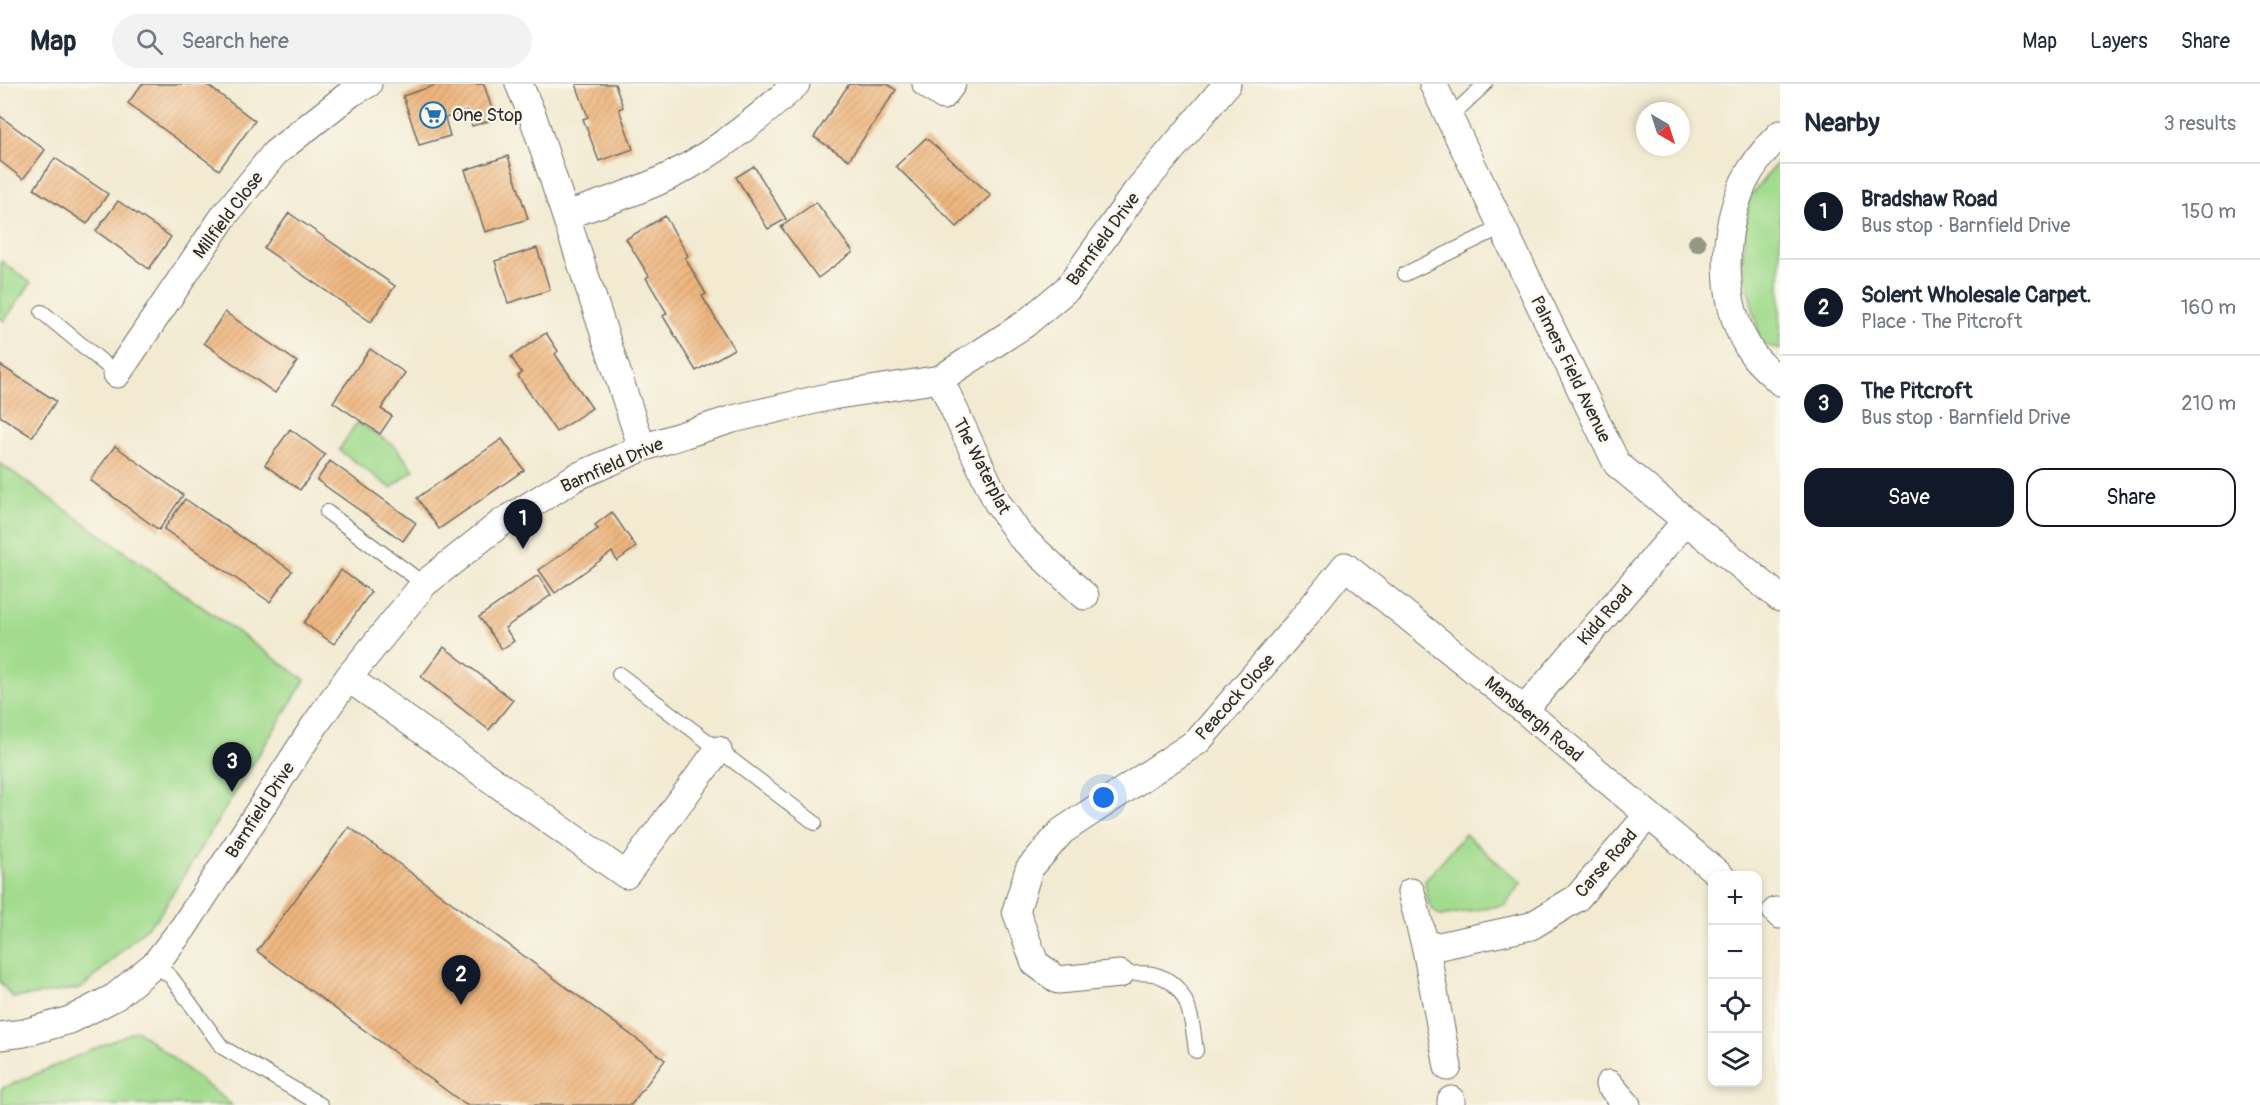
<!DOCTYPE html>
<html lang="en">
<head>
<meta charset="utf-8">
<style>
	:root { --surface:#fff; --page:#f2f2f3; --text:#1f2937; --muted:#747a83; --line:#e0e1e3; --accent:#111827 }
	body { margin:0; font-family:Pangolin,sans-serif; background:var(--page); color:var(--text) }
	.controls { position:absolute; right:18px; bottom:18px; display:grid; overflow:hidden; border-radius:12px; box-shadow:0 3px 9px #0003 }
	.controls button { width:54px; height:54px; display:grid; place-items:center; padding:0; border:0; border-bottom:2px solid var(--line); background:var(--surface); color:var(--text); font:30px sans-serif }
	.compass { position:absolute; left:1636px; top:18px; width:54px; height:54px; border-radius:50%; background:var(--surface); box-shadow:0 3px 9px #0003; rotate:141deg }
	.you { position:absolute; left:1104px; top:714px; width:21px; height:21px; margin:-15px; border:4px solid #fff; border-radius:50%; background:#1a73e8; box-shadow:0 0 0 9px #1a73e833 }
	.badge { display:grid; place-items:center; width:39px; height:39px; border-radius:50%; background:var(--accent); color:#fff; font-size:20px; font-weight:700 }
	.pin { position:absolute; translate:-50% -50px; filter:drop-shadow(0 2px 3px #0008) }
	.pin::after { content:''; position:absolute; top:32px; width:21px; height:18px; background:inherit; clip-path:polygon(0 0,100% 0,50% 100%) }
	.list { margin:0; padding:0; list-style:none }
	h2 { display:flex; justify-content:space-between; align-items:center; height:78px; margin:0; padding:0 24px; font-size:26px }
	h2 small { font-size:20px; font-weight:400; color:var(--muted) }
	.list li { display:grid; grid-template-columns:39px 1fr auto; gap:18px; align-items:center; box-sizing:border-box; height:96px; padding:0 24px; border-top:2px solid var(--line) }
	.list b { display:block; font-size:22px; white-space:nowrap }
	.list p { margin:0; font-size:20px; white-space:nowrap; color:var(--muted) }
	.list em { font-size:20px; font-style:normal; color:var(--muted) }
	.actions { display:flex; gap:12px; padding:18px 24px }
	.actions a { flex:1; padding:14px 0; border:2px solid var(--accent); border-radius:18px; text-align:center; font-size:21px; color:var(--accent) }
	.actions .main { background:var(--accent); color:#fff }
	.icon { flex:none; width:33px; height:33px; fill:none; stroke:currentColor; stroke-width:2; stroke-linecap:round; stroke-linejoin:round }
	.map { position:relative; flex:none; width:1780px; height:1021px; overflow:hidden }
	header { display:flex; align-items:center; gap:36px; box-sizing:border-box; height:84px; padding:0 30px; background:var(--surface); border-bottom:2px solid var(--line) }
	header strong { font-size:28px }
	nav { display:flex; gap:33px; margin-inline-start:auto; font-size:21px }
	.search { width:420px; height:54px; background:var(--page); display:flex; align-items:center; gap:15px; box-sizing:border-box; padding:0 21px; border-radius:33px; color:var(--muted); font-size:22px }
	main { display:flex }
	aside { flex:1; background:var(--surface) }
	.map>svg:first-child { display:block }
	.green { fill:#a2db8e; stroke:#66835c; stroke-width:1.5 }
	.building { fill:url(#building-hatch) }
	.lines { fill:none; stroke-linecap:round; stroke-linejoin:round }
	.service-casing { stroke:#716e65; stroke-width:16 }
	.minor-casing { stroke:#716e65; stroke-width:29 }
	.service { stroke:#fff; stroke-width:14 }
	.minor { stroke:#fff; stroke-width:27 }
	.tree { fill:#959983 }
	.labels { text-anchor:middle; stroke-width:4.5; stroke-linejoin:round; paint-order:stroke }
	.poi-label { font-size:18px; fill:#2b2b2b; stroke:#fbf7ec; text-anchor:start }
	.street-label { font-size:18px; fill:#2b2b2b; stroke:#fbf7ec }
</style>
</head>
<body>
<header>
<strong>Map</strong>
<div class="search"><svg class="icon" aria-label="search" viewBox="0 0 24 24"><circle cx="10" cy="10" r="6"/><path d="M15 15l6 6"/></svg>Search here</div>
<nav><a>Map</a><a>Layers</a><a>Share</a></nav>
</header>
<main>
<div class="map">
<svg width="1780" height="1021" viewBox="0 0 1780 1021">
	<defs>
		<pattern id="building-hatch" width="6" height="6" patternUnits="userSpaceOnUse" patternTransform="scale(1.5)"><rect width="6" height="6" fill="#eeb67f"/><path d="M-1 1l2-2M0 6l6-6M5 7l2-2" fill="none" stroke="#cc9d6e"/></pattern>
	</defs>
	<rect width="100%" height="100%" fill="#fbf7ec"/>
	<filter id="ink" filterUnits="userSpaceOnUse"><feTurbulence type="fractalNoise" baseFrequency=".0167" numOctaves="2"/><feDisplacementMap in="SourceGraphic" scale="12" xChannelSelector="R" yChannelSelector="G"/><feConvolveMatrix kernelMatrix="1 2 1 2 8 2 1 2 1" color-interpolation-filters="sRGB"/></filter>
	<filter id="wash" filterUnits="userSpaceOnUse"><feTurbulence type="fractalNoise" baseFrequency=".008" numOctaves="4" result="noise"/><feDisplacementMap in="SourceGraphic" scale="24" xChannelSelector="R" yChannelSelector="G"/><feGaussianBlur stdDeviation="1.35" result="paint"/><feColorMatrix in="noise" values="0 0 0 0 0 0 0 0 0 0 0 0 0 0 0 0 0 1.4 0 .05"/><feComposite in="paint" operator="in"/></filter>
	<g filter="url(#wash)">
		<rect width="100%" height="100%" fill="#f2ead1"/>
		<path class="green" d="M1780,75V266L1761,259L1742,180L1749,114Z
			M1,177L31,199L4,237L0,234Z
			M357,338L395,362L414,386L391,404L339,366Z
			M0,379L305,596L158,833L82,904L13,914L0,898Z
			M1465,750L1521,799L1505,821L1441,832C1426,825 1427,812 1425,797Z
			M137,946L232,1021H2L1,1005Z"/>
		<g id="blocks">
			<path class="building" d="M142,0H206L255,37L219,86L128,19Z
				M439,0H484L495,35L472,42L467,27L445,34L450,52L419,61L403,12Z
				M576,0H615L623,23L619,25L633,65L599,77L583,35L588,33Z
				M849,0H887L896,6L849,76L814,53Z
				M0,32L45,66L23,95L0,77Z
				M926,54L991,111L957,143L896,82Z
				M508,72L528,135L485,148L465,86Z
				M55,74L108,110L87,140L34,105Z
				M754,82L786,135L768,145L736,93Z
				M118,117L171,153L149,185L96,147Z
				M816,118L853,168L818,194L781,143Z
				M289,129L395,202L371,238L264,164Z
				M665,132L688,172L685,174L706,210L702,212L734,265L696,287L663,232L667,229L646,194L649,192L626,155Z
				M537,164L550,206L508,219L495,177Z
				M225,228L297,278L275,309L204,259Z
				M546,249L558,267L555,270L592,324L556,348L518,292L522,289L511,273Z
				M370,265L405,289L381,325L392,332L380,350L333,318Z
				M0,281L56,317L32,353L0,332Z
				M290,345L325,371L300,406L265,381Z
				M502,355L524,386L439,445L417,414Z
				M115,362L183,411L159,446L90,396Z
				M330,377L416,439L403,457L317,396Z
				M185,415L292,487L270,518L164,445Z
				M612,428L636,463L617,477L612,468L555,509L539,486L598,445L595,441Z
				M341,486L371,508L334,560L304,539Z
				M538,491L551,511L505,544L514,557L502,565L479,533Z
				M444,563L513,616L489,646L421,593Z
				M349,743L665,976L631,1021H466L257,867Z"/>
		</g>
	</g>
	<g filter="url(#ink)">
		<use href="#blocks" fill-opacity="0" stroke="#716e65" stroke-width="1.5"/>
		<g class="lines">
			<g class="service-casing">
				<path id="service" d="M1449,34L1485,0
					M1405,190L1502,143
					M42,228L117,290
					M327,428L424,500
					M619,590L815,739
					M155,880L171,893L222,963L321,1021
					M1120,890C1130,890 1143,888 1153,890C1190,899 1192,937 1196,967"/>
			</g>
			<g class="minor-casing">
				<path id="minor" d="M519,0L533,33L642,364
					M926,0L943,12L952,0
					M1433,0L1617,380L1780,514
					M1780,50C1766,64 1753,80 1744,98C1721,150 1719,224 1754,272C1761,281 1772,290 1780,298
					M566,131C612,116 660,101 702,74C735,53 767,27 796,0
					M117,290L224,132L275,69L351,9L368,0
					M940,295L997,418L1020,452L1085,512
					M348,594L626,791L718,666
					M1524,626L1686,437
					M1411,808L1426,865L1448,983
					M1776,827L1780,831
					M1426,865L1531,842L1577,814L1648,731
					M1120,890L1058,896L1035,879L1016,827L1029,785L1062,747L1198,657L1300,538L1345,482L1524,626L1721,792
					M0,952L24,949L70,936L115,913L155,880L183,844L315,641L348,594L424,500L501,439L576,393L642,364L733,335L832,312L940,295L1025,240L1068,204L1136,108L1227,0
					M1609,1000L1627,1021
					M1451,1016V1021"/>
			</g>
			<use href="#service" class="service"/>
			<use href="#minor" class="minor"/>
		</g>
		<circle class="tree" cx="1697" cy="159" r="9"/>
	</g>
	<defs>
		<g id="supermarket-ring" transform="scale(1.35)"><circle r="9.5" fill="#fbf7ec" stroke="#1f6fb2" stroke-width="1.5"/><path d="M-6-5.5h2.5l.6 2H6L4.5 2H-2.5L-4.4-4H-6ZM-1.5 3.2a1.3 1.3 0 1 0 .1 0ZM3 3.2a1.3 1.3 0 1 0 .1 0Z" fill="#1f6fb2"/></g>
	</defs>
	<g fill-rule="evenodd">
		<use href="#supermarket-ring" x="433" y="31"/>
	</g>
	<g class="labels">
		<g class="poi-label">
			<text x="452" y="37">One Stop</text>
		</g>
		<g class="street-label">
			<text transform="translate(228 131) rotate(-53)" y="6">Millfield Close</text>
			<text transform="translate(1103 155) rotate(-54)" y="6">Barnfield Drive</text>
			<text transform="translate(1571 285) rotate(64)" y="6">Palmers Field Avenue</text>
			<text transform="translate(612 381) rotate(-24)" y="6">Barnfield Drive</text>
			<text transform="translate(982 382) rotate(63)" y="6">The Waterplat</text>
			<text transform="translate(1605 531) rotate(-49)" y="6">Kidd Road</text>
			<text transform="translate(1235 613) rotate(-48)" y="6">Peacock Close</text>
			<text transform="translate(1534 635) rotate(40)" y="6">Mansbergh Road</text>
			<text transform="translate(260 726) rotate(-57)" y="6">Barnfield Drive</text>
			<text transform="translate(1606 779) rotate(-49)" y="6">Carse Road</text>
		</g>
	</g>
</svg>
<div class="controls">
<button>+</button>
<button>−</button>
<button><svg class="icon" aria-label="locate" viewBox="0 0 24 24"><circle cx="12" cy="12" r="6"/><path d="M12 2v4M12 18v4M2 12h4M18 12h4"/></svg></button>
<button><svg class="icon" aria-label="layers" viewBox="0 0 24 24"><path d="M12 4l9 5-9 5-9-5zM3 14l9 5 9-5"/></svg></button>
</div>
<svg class="compass" viewBox="-18 -18 36 36"><path d="M0-13l5 13h-10z" fill="#e53935"/><path d="M0 13l5-13h-10z" fill="#747a83"/></svg>
<div class="you"></div>
<div class="pin badge" style="left:523px;top:465px">1</div>
<div class="pin badge" style="left:461px;top:921px">2</div>
<div class="pin badge" style="left:232px;top:708px">3</div>
</div>
<aside>
<h2>Nearby<small>3 results</small></h2>
<ul class="list">
<li><span class="badge">1</span><div><b>Bradshaw Road</b><p>Bus stop · Barnfield Drive</p></div><em>150 m</em></li>
<li><span class="badge">2</span><div><b>Solent Wholesale Carpet.</b><p>Place · The Pitcroft</p></div><em>160 m</em></li>
<li><span class="badge">3</span><div><b>The Pitcroft</b><p>Bus stop · Barnfield Drive</p></div><em>210 m</em></li>
</ul>
<div class="actions"><a class="main">Save</a><a>Share</a></div>
</aside>
</main>
</body>
</html>
